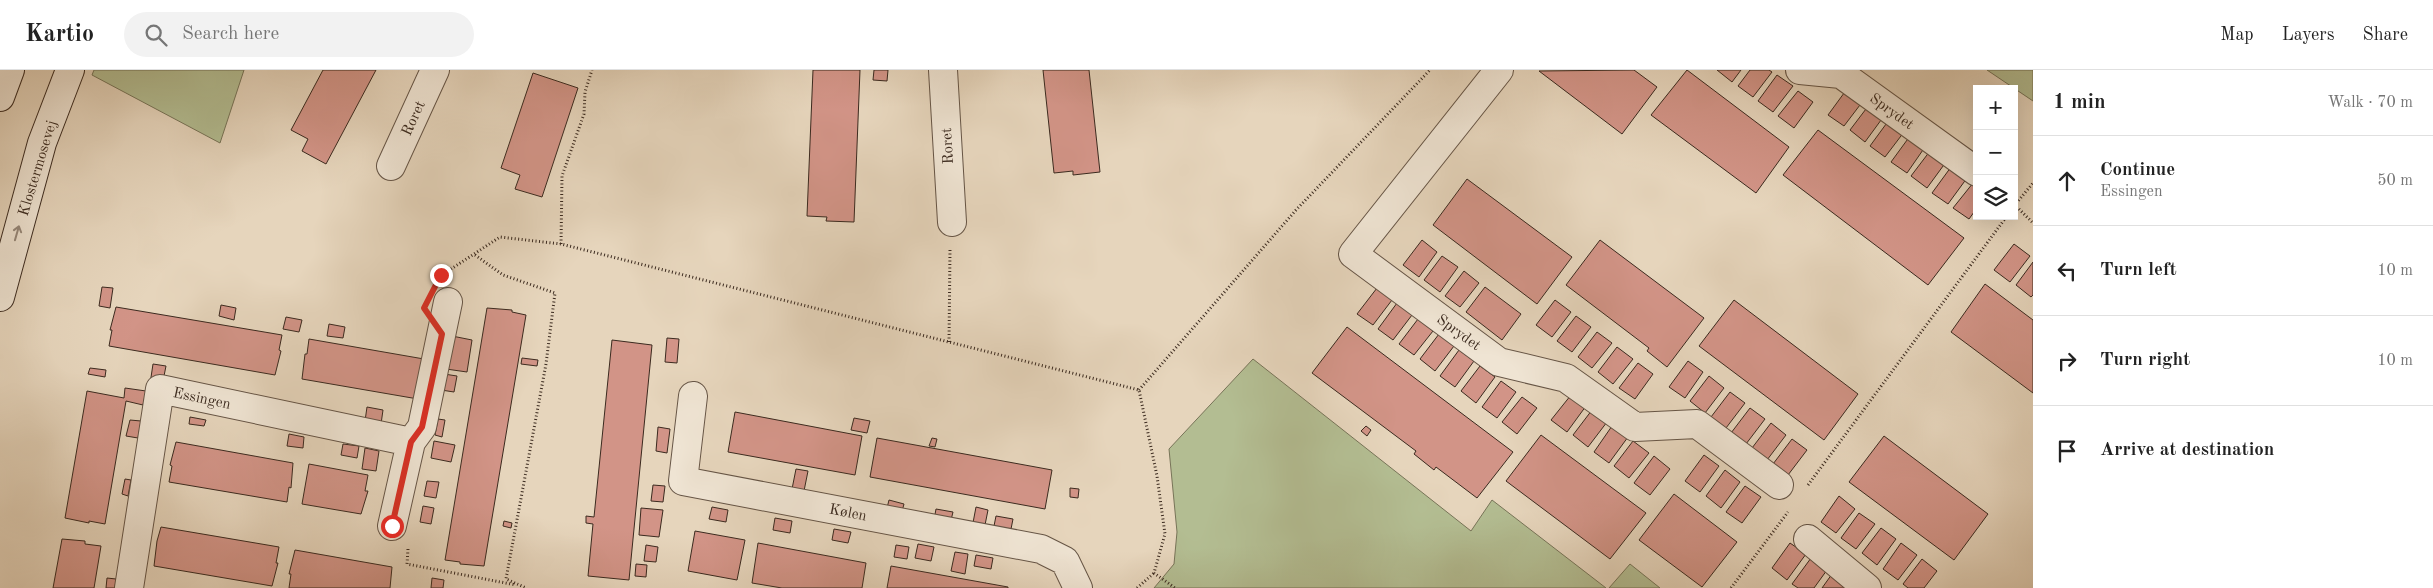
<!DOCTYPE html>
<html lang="en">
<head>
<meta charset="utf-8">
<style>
	:root { --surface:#fff; --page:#f2f2f2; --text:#222; --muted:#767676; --line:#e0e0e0 }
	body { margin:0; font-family:"Old Standard TT",serif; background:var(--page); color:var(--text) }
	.controls { position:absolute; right:15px; top:15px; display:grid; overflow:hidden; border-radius:0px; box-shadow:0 5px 20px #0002 }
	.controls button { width:45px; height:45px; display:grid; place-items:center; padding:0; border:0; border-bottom:1px solid var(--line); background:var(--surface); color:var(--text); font:25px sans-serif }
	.stop { position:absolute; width:15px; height:15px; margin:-11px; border:4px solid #d93025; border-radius:50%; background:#fff }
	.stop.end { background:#d93025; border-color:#fff; box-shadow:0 1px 5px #0008 }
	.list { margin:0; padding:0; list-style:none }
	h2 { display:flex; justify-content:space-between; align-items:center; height:65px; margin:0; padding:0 20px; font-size:21px }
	h2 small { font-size:16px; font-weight:400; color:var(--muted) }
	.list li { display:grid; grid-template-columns:32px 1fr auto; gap:15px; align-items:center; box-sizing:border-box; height:90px; padding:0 20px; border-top:1px solid var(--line) }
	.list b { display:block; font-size:19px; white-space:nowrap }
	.list p { margin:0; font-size:16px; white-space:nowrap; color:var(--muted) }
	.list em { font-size:16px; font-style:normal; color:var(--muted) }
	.icon { flex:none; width:28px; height:28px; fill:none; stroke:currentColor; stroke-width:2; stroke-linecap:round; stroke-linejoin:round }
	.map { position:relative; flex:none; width:2033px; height:518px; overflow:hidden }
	header { display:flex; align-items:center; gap:30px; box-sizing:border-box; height:70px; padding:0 25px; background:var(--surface); border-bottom:1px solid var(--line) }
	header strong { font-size:24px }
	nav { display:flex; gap:28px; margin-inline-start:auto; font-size:18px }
	.search { width:350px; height:45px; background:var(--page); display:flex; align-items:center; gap:12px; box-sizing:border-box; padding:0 18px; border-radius:28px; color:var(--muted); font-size:19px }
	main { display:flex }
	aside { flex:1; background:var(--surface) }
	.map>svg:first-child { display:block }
	.green { fill:#b3bd92; stroke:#777458 }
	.building { fill:#d29487; stroke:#3b2a1f }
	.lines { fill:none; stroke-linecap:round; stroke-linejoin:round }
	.street-casing { stroke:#665546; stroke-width:30 }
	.secondary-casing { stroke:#3b2a1f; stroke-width:30 }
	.path { stroke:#3b2a1f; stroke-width:3; stroke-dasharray:1 2.5; stroke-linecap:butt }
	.street { stroke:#efe4d3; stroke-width:28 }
	.secondary { stroke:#efe4d3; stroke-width:28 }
	.oneway { stroke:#958779 }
	.route { stroke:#d93025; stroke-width:6 }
	.labels { text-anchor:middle; stroke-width:4; stroke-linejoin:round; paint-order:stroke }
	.street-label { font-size:15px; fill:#3b2a1f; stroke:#efe4d3 }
</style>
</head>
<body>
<header>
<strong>Kartio</strong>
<div class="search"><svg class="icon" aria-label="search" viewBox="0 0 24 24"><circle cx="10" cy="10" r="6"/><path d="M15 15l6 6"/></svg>Search here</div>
<nav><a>Map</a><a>Layers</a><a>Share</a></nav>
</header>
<main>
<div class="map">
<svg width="2033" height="518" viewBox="0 0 2033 518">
	<rect width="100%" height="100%" fill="#e6d5bc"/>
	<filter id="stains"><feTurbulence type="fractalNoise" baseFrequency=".004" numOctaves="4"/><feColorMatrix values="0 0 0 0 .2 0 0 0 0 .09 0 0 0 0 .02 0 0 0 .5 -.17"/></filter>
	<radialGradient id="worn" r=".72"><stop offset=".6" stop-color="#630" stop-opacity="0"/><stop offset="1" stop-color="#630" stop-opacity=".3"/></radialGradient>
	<path class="green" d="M94,0H244L220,73L92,5Z
		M1987,0H2033V31Z
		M1253,289L1471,461L1492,430L1606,518H1154L1174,494L1177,462L1169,379Z
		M1630,494L1660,518H1609Z"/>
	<path class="building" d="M323,0H376L326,94L302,81L308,69L291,60Z
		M813,0H860L854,152L826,151L827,147L807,146Z
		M874,0H888L887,11L873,10Z
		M1043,0H1089L1100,102L1073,105V101L1054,103Z
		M1634,0L1657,17L1622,64L1539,1Z
		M1687,0L1789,77L1756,123L1651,45Z
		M1717,0H1741L1732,12Z
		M1750,0H1769L1772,2L1753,27L1738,16Z
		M533,3L578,18L542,127L515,119L520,105L501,98Z
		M1777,5L1793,16L1773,42L1758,31Z
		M1847,19L1863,31L1844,56L1828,45Z
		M1798,21L1813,32L1794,58L1778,46Z
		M1869,35L1884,46L1865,72L1850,60Z
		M1889,50L1904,62L1885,87L1870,76Z
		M1818,60L1964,168L1928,215L1783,105Z
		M1910,66L1925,77L1907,103L1891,92Z
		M1930,81L1946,92L1927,118L1911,106Z
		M1951,97L1967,108L1948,134L1932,123Z
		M1467,109L1572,187L1537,234L1433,155Z
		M1973,113L1977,116V138L1969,149L1953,138Z
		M1422,170L1437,182L1419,207L1403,195Z
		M1600,170L1704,248L1667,297L1647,281L1649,278L1566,215Z
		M2014,174L2030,186L2010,212L1994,200Z
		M1442,186L1458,197L1440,222L1424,210Z
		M2033,192V225L2031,227L2016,215Z
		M1464,201L1479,213L1460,237L1445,226Z
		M1985,214L2033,250V323L1951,262Z
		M102,217L113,218L110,238L99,236Z
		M1485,217L1521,244L1502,270L1466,242Z
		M1377,218L1392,230L1373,255L1357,244Z
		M1555,230L1571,242L1552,267L1536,255Z
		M1734,230L1858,324L1824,370L1699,276Z
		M1397,233L1412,245L1393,270L1378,259Z
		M221,235L236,238L234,250L219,246Z
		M116,237L282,265L279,280L281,281L275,305L109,276L112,260H110Z
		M487,238L512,240V242L526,245L484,496L460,494V492L445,490Z
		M1576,246L1591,257L1572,282L1557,271Z
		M286,247L302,250L299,262L283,259Z
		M1418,249L1433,261L1414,285L1399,274Z
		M329,254L345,257L343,268L327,266Z
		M1347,257L1513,382L1477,428L1436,397L1434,400L1414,384L1416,381L1312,303Z
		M1597,262L1612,273L1592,298L1578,287Z
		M1439,264L1454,276L1435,301L1420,289Z
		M452,266L472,270L467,302L446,299Z
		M667,268L679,269L677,293L665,292Z
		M309,269L424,289L418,329L302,309L305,284H307Z
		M612,270L652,275L629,510L588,506L593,454L586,453V446L594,447Z
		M1617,277L1633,289L1613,314L1598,302Z
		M1459,280L1474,291L1455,317L1440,306Z
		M522,288L538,290L537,296L521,294Z
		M1688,291L1703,302L1685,328L1669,317Z
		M1638,293L1653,304L1635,329L1619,318Z
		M153,294L166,296L162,316L150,314Z
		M1480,296L1495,307L1476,333L1461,321Z
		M90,298L106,300L105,307L88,304Z
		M444,304L457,306L454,322L441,320Z
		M1709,306L1724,318L1705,343L1690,331Z
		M1501,311L1516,322L1497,348L1482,337Z
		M125,318L146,321L143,335L126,331L105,454L89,451V453L65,448L87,321L124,328Z
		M1730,322L1745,333L1726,358L1711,347Z
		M1571,325L1586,336L1567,362L1551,350Z
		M1522,327L1537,338L1517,364L1502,352Z
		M367,337L383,340L381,354L365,351Z
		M1750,338L1765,349L1746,374L1731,363Z
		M1592,340L1607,352L1588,377L1573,365Z
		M735,342L862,366L855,405L728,382Z
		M190,347L206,350L204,356L189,354Z
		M854,348L870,351L867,363L851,360Z
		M438,349L445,350L442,367L435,365Z
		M130,350L141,351L138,368L126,366Z
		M1771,353L1786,365L1767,390L1752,378Z
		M1366,356L1371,360L1367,366L1361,361Z
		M1612,356L1628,367L1609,393L1594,382Z
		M658,357L670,359L667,383L656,381Z
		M289,364L304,367L303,378L287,376Z
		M1541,365L1646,443L1610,489L1506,411Z
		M1884,366L1988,444L1954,490L1849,412Z
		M877,368L1052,400L1045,439L870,407Z
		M932,368L937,369L935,377L929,376Z
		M1792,369L1807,380L1788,405L1773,394Z
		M434,371L455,375L451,392L431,388Z
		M1633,371L1649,383L1629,408L1614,396Z
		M176,372L293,393L291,418L289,417L287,432L169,412L172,396L170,395Z
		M343,374L359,376L357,388L341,385Z
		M365,378L379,381L376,401L362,399Z
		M1704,385L1719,396L1700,422L1685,411Z
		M1654,386L1670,399L1650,425L1634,413Z
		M309,394L368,405L365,421H368L361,444L302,434Z
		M796,399L808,401L803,426L791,424Z
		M1725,400L1740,412L1721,438L1706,426Z
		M125,409L131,410L128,426L122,424Z
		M427,411L439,412L436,428L424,426Z
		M653,415L665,416L663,432L651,431Z
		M1745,416L1761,427L1742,453L1726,442Z
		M1070,418L1079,419L1078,428L1070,427Z
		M1674,424L1737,472L1702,517L1639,470Z
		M1839,426L1855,439L1836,463L1821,452Z
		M889,430L904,434L901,445L886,442Z
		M423,436L434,438L431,454L420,452Z
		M712,437L728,440L726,452L709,449Z
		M976,437L988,440L984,460L972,458Z
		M641,438L663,440L659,467L639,465Z
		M936,439L953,442L950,454L934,450Z
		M1859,443L1875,454L1856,479L1841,468Z
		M996,446L1013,449L1010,464L993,461Z
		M775,448L792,451L790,463L773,460Z
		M504,451L512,453L511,458L503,456Z
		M161,457L279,477L276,493H278L272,516L154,496L157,471Z
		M1881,458L1896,469L1877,495L1862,483Z
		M834,459L851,462L848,473L832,470Z
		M695,461L745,470L737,510L688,501Z
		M62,469L85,471V474L101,476L94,518H53Z
		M758,473L866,493L862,518H782L752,513Z
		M1790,473L1806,484L1787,510L1772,498Z
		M1901,473L1917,485L1898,510L1883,499Z
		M918,474L934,477L931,491L915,488Z
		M646,475L658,477L656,492L644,491Z
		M896,475L909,477L907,489L894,487Z
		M295,480L392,497L390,518H289L291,504H289Z
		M955,482L968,484L965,504L951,501Z
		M976,485L993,488L991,499L974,496Z
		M1811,488L1827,500L1814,518H1798L1792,514Z
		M1922,489L1937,501L1924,518H1908L1903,514Z
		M636,494L647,495L646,507L635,506Z
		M891,496L1008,517V518H887Z
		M1832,504L1846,518H1822Z
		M107,508L116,509L115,518H106Z
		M432,508L444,510L443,518H431Z"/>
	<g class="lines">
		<g class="street-casing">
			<path id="street" d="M943,0L952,152
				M1499,0L1353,184L1499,292L1566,308L1635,357L1697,354L1779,415
				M1800,0L1841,4L1977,102
				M391,96L435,0
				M693,326L683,411L1041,479L1065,491L1078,518
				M392,456L411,372
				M1808,469L1867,518
				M129,518L160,319L411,372L422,357L448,232"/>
		</g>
		<g class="secondary-casing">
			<path id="secondary" d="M0,27L10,0
				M0,227L42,73L70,0"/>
		</g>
		<path class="path" d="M2014,134L2033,153
			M2014,136L2033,113
			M561,174L562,106L584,44L585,22L592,0
			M475,185L503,205L555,223L546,294L506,509L526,518
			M445,203L500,167L561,174L1139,320L1157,406L1165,464L1154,503L1175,518
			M949,272L950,180
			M1139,320L1296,140L1430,0
			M1808,415L2007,146
			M408,479L407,494L516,515
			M1137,518L1154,503
			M1731,518L1788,442"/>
		<use href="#street" class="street"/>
		<use href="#secondary" class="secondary"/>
	</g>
	<defs><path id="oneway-shaft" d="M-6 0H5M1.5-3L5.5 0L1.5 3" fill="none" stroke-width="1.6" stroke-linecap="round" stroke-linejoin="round" transform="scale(1.25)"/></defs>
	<use class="oneway" href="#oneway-shaft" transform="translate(17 163) rotate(-74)"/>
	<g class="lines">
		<path class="route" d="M392,456L411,372L422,357L442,264L424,238L441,205"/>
	</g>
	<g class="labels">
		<g class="street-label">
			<text transform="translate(1892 41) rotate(36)" y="5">Sprydet</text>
			<text transform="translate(413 48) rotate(-65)" y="5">Roret</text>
			<text transform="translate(947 76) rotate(-93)" y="5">Roret</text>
			<text transform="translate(37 98) rotate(-73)" y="5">Klostermosevej</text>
			<text transform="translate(1459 262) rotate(36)" y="5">Sprydet</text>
			<text transform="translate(202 328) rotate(12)" y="5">Essingen</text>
			<text transform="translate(848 442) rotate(11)" y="5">Kølen</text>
		</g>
	</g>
	<rect width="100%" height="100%" filter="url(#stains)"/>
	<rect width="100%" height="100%" fill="url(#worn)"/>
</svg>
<div class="controls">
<button>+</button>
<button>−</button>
<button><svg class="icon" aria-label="layers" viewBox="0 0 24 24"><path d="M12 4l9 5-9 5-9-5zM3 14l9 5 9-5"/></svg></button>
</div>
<div class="stop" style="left:392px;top:456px"></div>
<div class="stop end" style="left:441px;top:205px"></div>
</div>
<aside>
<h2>1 min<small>Walk · 70 m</small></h2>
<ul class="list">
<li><svg class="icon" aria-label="ahead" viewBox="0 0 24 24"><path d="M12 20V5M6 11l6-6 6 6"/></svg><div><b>Continue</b><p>Essingen</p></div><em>50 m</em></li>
<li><svg class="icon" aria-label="left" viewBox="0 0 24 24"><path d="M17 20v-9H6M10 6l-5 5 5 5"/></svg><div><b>Turn left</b></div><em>10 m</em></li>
<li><svg class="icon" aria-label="right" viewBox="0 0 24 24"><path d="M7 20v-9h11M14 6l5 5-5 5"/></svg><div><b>Turn right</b></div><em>10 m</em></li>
<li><svg class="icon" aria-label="arrive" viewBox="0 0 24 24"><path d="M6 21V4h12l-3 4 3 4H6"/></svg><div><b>Arrive at destination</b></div></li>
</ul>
</aside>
</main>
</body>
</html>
